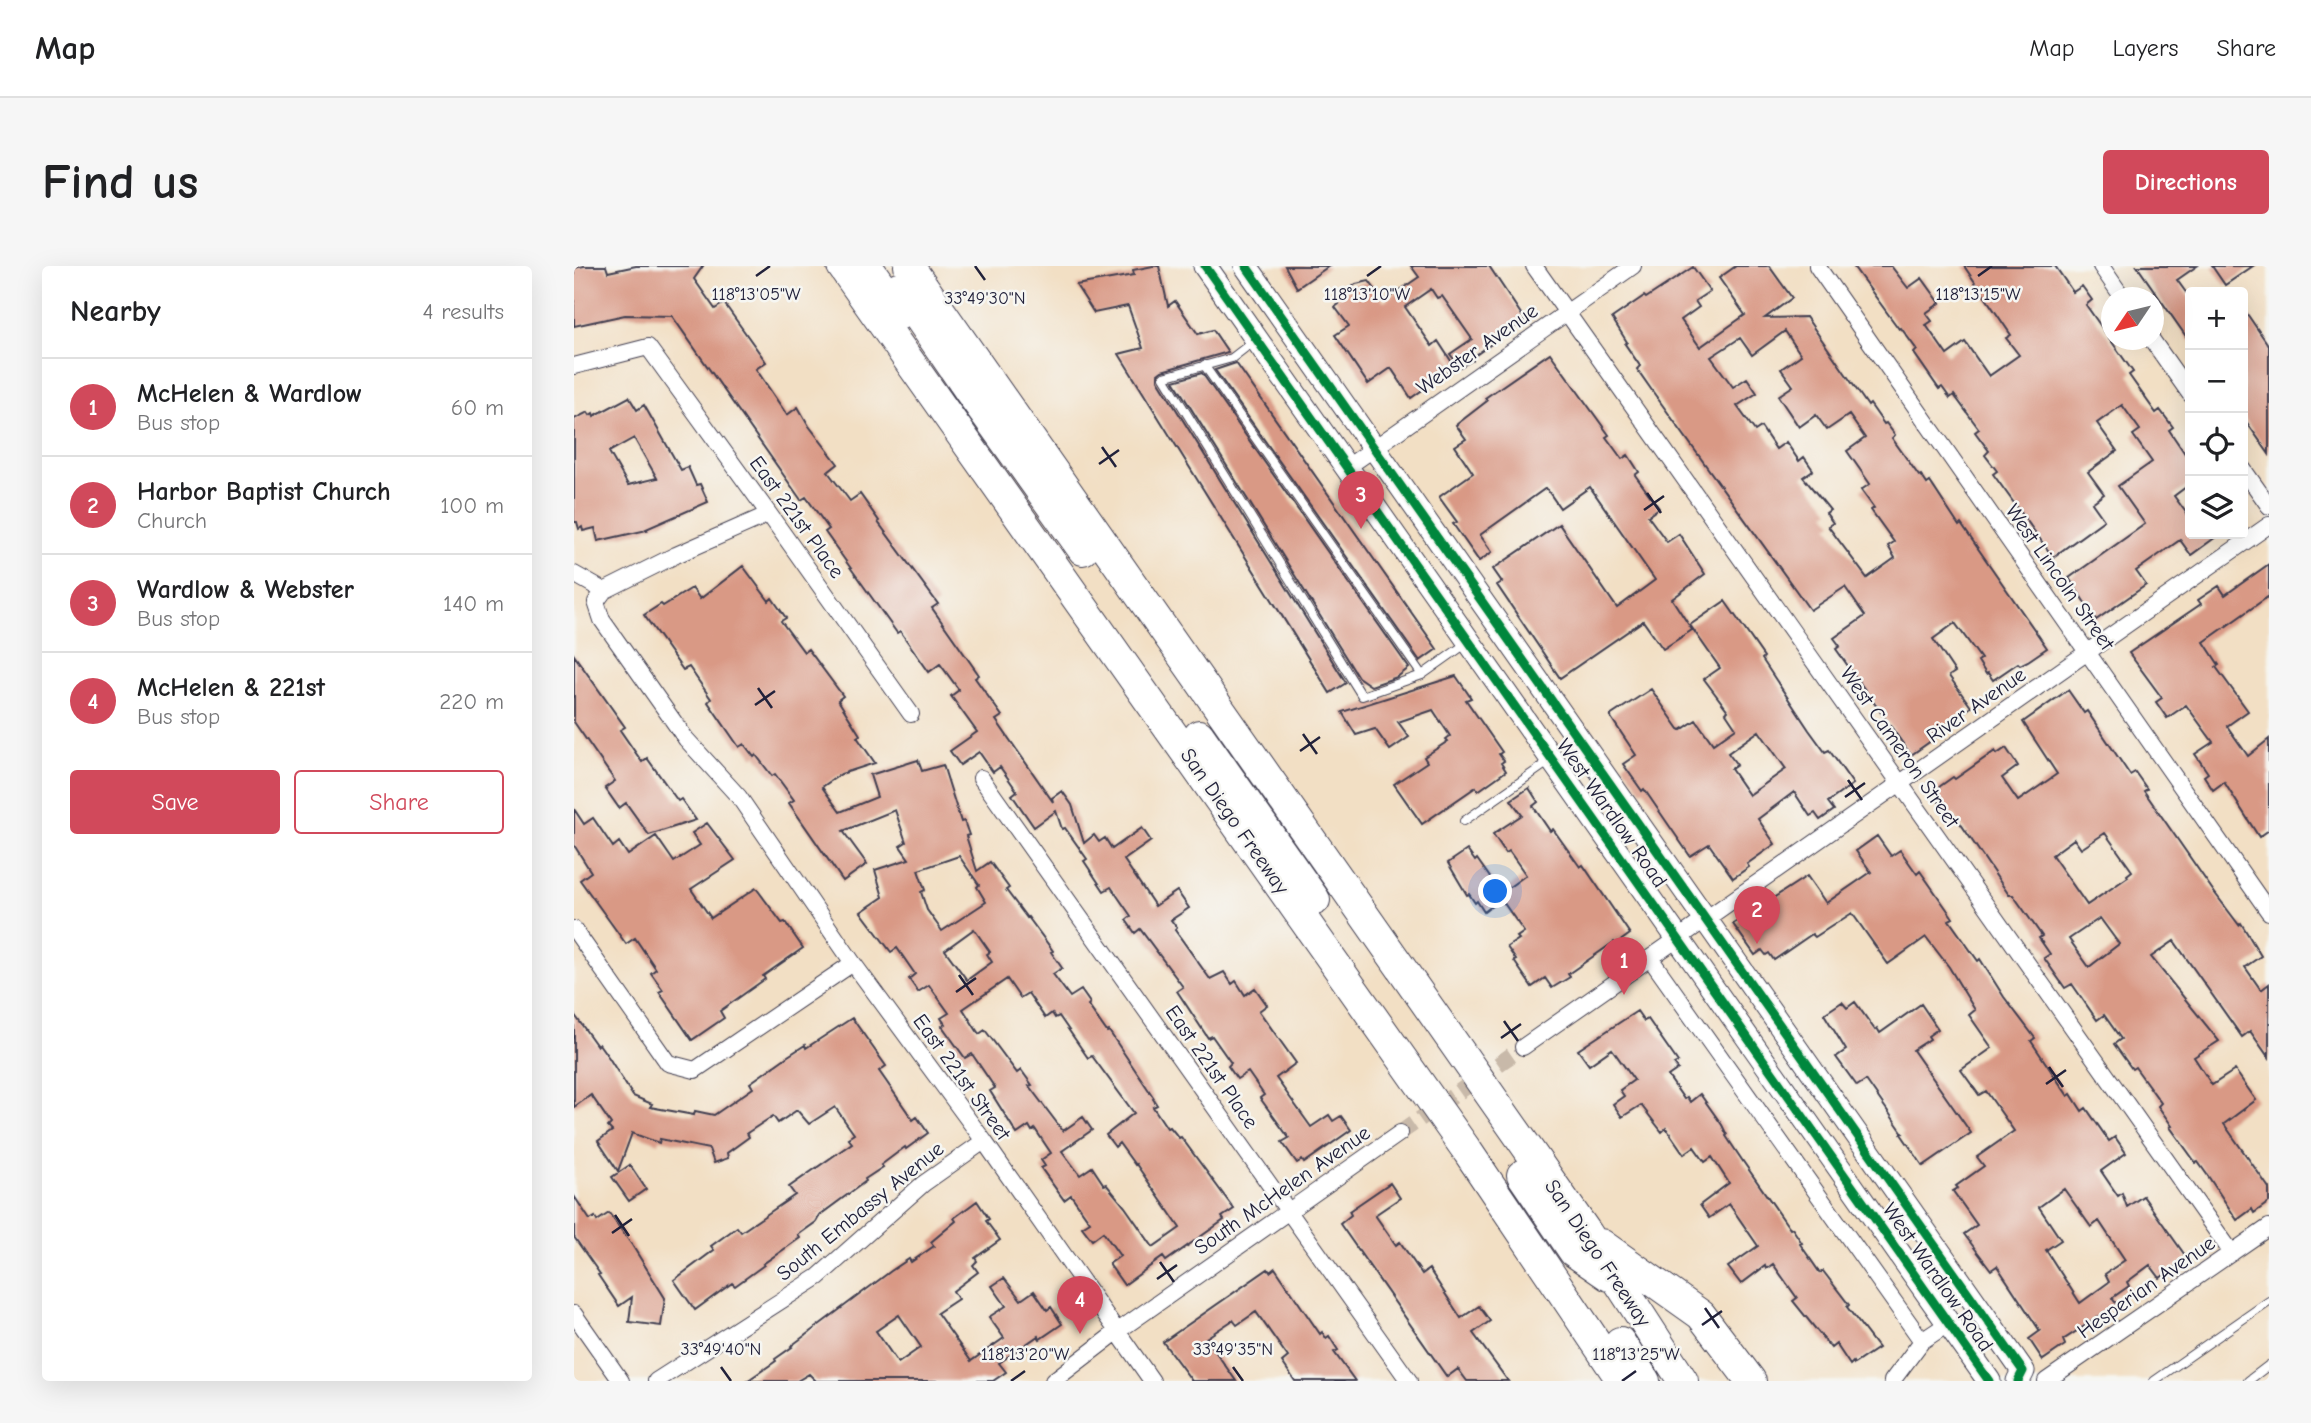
<!DOCTYPE html>
<html lang="en">
<head>
<meta charset="utf-8">
<style>
	:root { --surface:#fff; --page:#f6f6f6; --text:#202124; --muted:#757577; --line:#e0e0e0; --accent:#d1495b }
	body { margin:0; font-family:"Comic Neue",sans-serif; background:var(--page); color:var(--text) }
	.controls { position:absolute; right:21px; top:21px; display:grid; overflow:hidden; border-radius:7px; box-shadow:0 7px 28px #0002 }
	.controls button { width:63px; height:63px; display:grid; place-items:center; padding:0; border:0; border-bottom:2px solid var(--line); background:var(--surface); color:var(--text); font:35px sans-serif }
	.compass { position:absolute; left:1527px; top:21px; width:63px; height:63px; border-radius:50%; background:var(--surface); box-shadow:0 7px 28px #0002; rotate:235deg }
	.you { position:absolute; left:922px; top:626px; width:24px; height:24px; margin:-18px; border:5px solid #fff; border-radius:50%; background:#1a73e8; box-shadow:0 0 0 10px #1a73e833 }
	.badge { display:grid; place-items:center; width:46px; height:46px; border-radius:50%; background:var(--accent); color:#fff; font-size:23px; font-weight:700 }
	.pin { position:absolute; translate:-50% -58px; filter:drop-shadow(0 2px 4px #0008) }
	.pin::after { content:''; position:absolute; top:37px; width:24px; height:21px; background:inherit; clip-path:polygon(0 0,100% 0,50% 100%) }
	.list { margin:0; padding:0; list-style:none }
	h2 { display:flex; justify-content:space-between; align-items:center; height:91px; margin:0; padding:0 28px; font-size:30px }
	h2 small { font-size:23px; font-weight:400; color:var(--muted) }
	.list li { display:grid; grid-template-columns:46px 1fr auto; gap:21px; align-items:center; box-sizing:border-box; height:98px; padding:0 28px; border-top:2px solid var(--line) }
	.list b { display:block; font-size:26px; white-space:nowrap }
	.list p { margin:0; font-size:23px; white-space:nowrap; color:var(--muted) }
	.list em { font-size:23px; font-style:normal; color:var(--muted) }
	.actions { display:flex; gap:14px; padding:21px 28px }
	.actions a { flex:1; padding:16px 0; border:2px solid var(--accent); border-radius:7px; text-align:center; font-size:24px; color:var(--accent) }
	.actions .main { background:var(--accent); color:#fff }
	.icon { flex:none; width:38px; height:38px; fill:none; stroke:currentColor; stroke-width:2; stroke-linecap:round; stroke-linejoin:round }
	.map { position:relative; flex:none; width:1695px; height:1115px; overflow:hidden; border-radius:7px }
	header { display:flex; align-items:center; gap:42px; box-sizing:border-box; height:98px; padding:0 35px; background:var(--surface); border-bottom:2px solid var(--line) }
	header strong { font-size:33px }
	nav { display:flex; gap:38px; margin-inline-start:auto; font-size:24px }
	.intro { display:flex; align-items:center; justify-content:space-between; box-sizing:border-box; height:168px; padding:0 42px }
	h1 { margin:0; font-size:49px }
	.button { padding:18px 32px; border-radius:7px; background:var(--accent); color:#fff; font-size:24px; font-weight:700 }
	main { display:flex; gap:42px; padding:0 42px }
	aside { flex:1; background:var(--surface); border-radius:7px; box-shadow:0 7px 28px #0002 }
	.map>svg:first-child { display:block }
	.building { fill:#d99985; fill-rule:evenodd }
	.lines { fill:none; stroke-linecap:round; stroke-linejoin:round }
	.street-tunnel { stroke:#c8b9a9; stroke-width:16; stroke-dasharray:16 8; stroke-linecap:butt }
	.lane-casing { stroke:#413e50; stroke-width:10 }
	.street-casing { stroke:#413e50; stroke-width:18 }
	.secondary-casing { stroke:#413e50; stroke-width:25 }
	.highway-casing { stroke:#413e50; stroke-width:32 }
	.lane { stroke:#fff; stroke-width:8 }
	.street { stroke:#fff; stroke-width:16 }
	.secondary { stroke:#fff; stroke-width:23 }
	.highway { stroke:#fff; stroke-width:30 }
	.cycleway-casing { stroke:#f6f6f2; stroke-width:13 }
	.cycleway { stroke:#00873e; stroke-width:9 }
	.ticks { fill:none; stroke:#22223b; stroke-width:2.5 }
	.labels { text-anchor:middle; stroke-width:5; stroke-linejoin:round; paint-order:stroke }
	.street-label { font-size:21px; fill:#22223b; stroke:#f6f6f2 }
	.ticks-label { font-size:18px; text-anchor:middle; fill:#22223b; stroke:#f6f6f2; stroke-width:5; stroke-linejoin:round; paint-order:stroke }
</style>
</head>
<body>
<header>
<strong>Map</strong>
<nav><a>Map</a><a>Layers</a><a>Share</a></nav>
</header>
<div class="intro"><h1>Find us</h1><a class="button">Directions</a></div>
<main>
<aside>
<h2>Nearby<small>4 results</small></h2>
<ul class="list">
<li><span class="badge">1</span><div><b>McHelen &amp; Wardlow</b><p>Bus stop</p></div><em>60 m</em></li>
<li><span class="badge">2</span><div><b>Harbor Baptist Church</b><p>Church</p></div><em>100 m</em></li>
<li><span class="badge">3</span><div><b>Wardlow &amp; Webster</b><p>Bus stop</p></div><em>140 m</em></li>
<li><span class="badge">4</span><div><b>McHelen &amp; 221st</b><p>Bus stop</p></div><em>220 m</em></li>
</ul>
<div class="actions"><a class="main">Save</a><a>Share</a></div>
</aside>
<div class="map">
<svg width="1695" height="1115" viewBox="0 0 1695 1115">
	<rect width="100%" height="100%" fill="#f6f6f2"/>
	<filter id="ink" filterUnits="userSpaceOnUse"><feTurbulence type="fractalNoise" baseFrequency=".0143" numOctaves="2"/><feDisplacementMap in="SourceGraphic" scale="14" xChannelSelector="R" yChannelSelector="G"/><feConvolveMatrix kernelMatrix="1 2 1 2 8 2 1 2 1" color-interpolation-filters="sRGB"/></filter>
	<filter id="wash" filterUnits="userSpaceOnUse"><feTurbulence type="fractalNoise" baseFrequency=".00686" numOctaves="4" result="noise"/><feDisplacementMap in="SourceGraphic" scale="28" xChannelSelector="R" yChannelSelector="G"/><feGaussianBlur stdDeviation="1.57" result="paint"/><feColorMatrix in="noise" values="0 0 0 0 0 0 0 0 0 0 0 0 0 0 0 0 0 1.4 0 .05"/><feComposite in="paint" operator="in"/></filter>
	<g filter="url(#wash)">
		<rect width="100%" height="100%" fill="#f2dfc4"/>
		<g id="blocks">
			<path class="building" d="M10,0H32L34,6L62,0H129L120,13L141,43L150,37L192,96L182,103L213,149L224,141L235,160L264,198L254,206L276,235L286,228L305,255L304,256L364,338L358,342L405,409L401,412L428,450L422,454L479,536L478,532L488,525L498,539L510,577L520,569L525,576L531,572L538,583L568,562L577,575L550,594L581,640L603,625L615,642L597,654L603,662L601,664L636,713L650,706L658,718L662,715L671,729L681,722L693,739L685,745L722,797L702,812L737,861L755,849L759,855L767,850L777,864L730,897L728,894L723,897L708,876L715,872L686,832L690,829L674,806L663,813L654,800L657,797L638,770L634,772L603,725L609,721L566,663L561,667L552,654L557,650L537,621L530,625L510,595L513,593L491,562L488,563L482,545L460,561L438,529L443,525L426,501L419,506L405,486L386,499L376,485L403,466L377,430L385,424L366,398L355,406L326,365L323,367L251,266L255,263L232,231L227,234L98,50L51,49L0,60V2Z
				M579,0H585L594,40L601,35L624,68L639,64L654,86L588,105L584,108V114L772,417L756,427L545,88L569,82L554,40L520,47L502,19L560,9L559,4Z
				M711,0H755L723,22Z
				M837,0H915L951,54L899,91V94L886,101L876,88L898,73L868,30L863,32L857,23L831,41L858,80L864,75L881,101L837,132L817,102L794,118L761,69L775,60L761,41L765,38L761,33L782,18L795,15L810,35L845,11Z
				M1162,0H1195L1218,32L1191,52L1232,51L1294,140L1296,138L1310,158L1312,157L1321,169L1318,172L1345,210L1347,209L1353,218L1356,216L1385,260L1387,258L1473,382L1454,395L1446,399L1444,397L1419,414L1414,407L1412,408L1404,395L1407,393L1381,357L1359,373L1381,406L1375,410L1397,441L1358,469L1361,472L1337,489L1262,383L1266,380L1260,372L1291,350L1271,321L1236,344L1079,126L1063,103L1066,100L1051,78L1053,76L1038,52L1070,30L1072,32L1119,1L1136,25L1121,35L1125,41L1107,54L1126,81L1171,49L1145,12ZM1211,65L1227,89L1207,103L1219,120L1204,130L1225,161L1242,149L1253,164L1275,149L1291,172L1273,185L1296,218L1287,224L1300,242L1297,244L1320,276L1314,280L1321,292L1293,312L1254,260L1259,257L1252,247L1256,244L1229,211L1239,204L1230,191L1225,195L1212,176L1202,183L1187,161L1181,165L1163,140L1183,127L1173,112L1159,121L1137,91L1166,72L1178,89Z
				M1279,0H1317L1334,22L1348,12L1366,37L1352,47L1358,55L1352,59L1373,89L1391,76L1415,110L1445,89L1432,72L1437,69L1390,0H1481L1499,26L1508,20L1518,34L1512,39L1559,106L1555,109L1582,147L1586,144L1599,161L1595,164L1616,195V218L1600,230L1616,252V268H1646L1617,289L1606,274L1593,283L1562,305L1572,319L1522,354L1495,312L1571,258L1544,220L1578,196L1559,169L1566,164L1548,139L1523,157L1543,185L1514,206L1530,228L1518,237L1530,254L1479,291L1419,208L1423,205L1411,189L1415,185L1401,166L1405,163L1380,129L1376,132L1368,121L1365,123L1340,87L1343,84L1327,62L1325,63Z
				M1563,0H1623L1603,14L1616,32V76Z
				M1638,0H1679L1651,19Z
				M1669,42L1695,80V188L1669,151Z
				M976,87L1035,169L1032,171L1048,193L1054,189L1065,206L1061,209L1085,242L1074,250L1093,276L1105,268L1131,308L1098,333L1118,364L1089,383L1069,355L986,412L923,319L928,316L919,303L985,258L1043,342L1081,314L1016,221L986,242L972,222L906,269L918,286L905,295L879,258L883,256L865,231L899,207L881,180L892,173L882,159L913,135L911,132Z
				M662,97L863,383L846,395L641,104Z
				M628,107L835,402L823,411L797,420L784,411L600,115Z
				M55,131L63,144L70,139L107,204L114,201L122,219L126,218L134,236L72,263L73,264L24,275L21,262L9,265L8,261L5,263L3,256H0V153L14,146L16,149L19,147L20,150ZM60,172L83,212L54,219L35,186Z
				M1695,298V330L1630,376L1645,399L1642,401L1674,445L1653,460L1674,490L1695,473V564L1685,571L1650,516L1639,524L1630,510L1634,507L1621,488L1639,476L1612,439L1593,452L1582,436L1588,432L1555,387L1627,338L1624,334L1645,320L1651,329Z
				M169,300L195,335L198,332L212,352L207,355L230,386L234,383L269,430L264,434L286,469L283,471L301,497L267,508L248,521L266,546L303,531L296,509L344,494L348,505L369,499L387,556L390,555L395,569L392,570L393,573L403,605L416,596L435,622L432,624L453,652L454,651L479,685L477,686L488,702L479,708L496,731L507,724L516,737L514,739L533,766L535,765L580,832L579,833L583,839L579,841L593,862L596,861L605,872L607,871L660,943L648,951L650,954L592,995L589,991L550,1019L535,998L546,990L529,966L518,974L508,961L516,956L497,929L490,934L467,902L471,900L467,894L477,887L461,863L458,865L455,860L443,868L416,825L421,822L398,788L391,792L368,760L371,758L367,752L375,747L355,719L344,726L335,713L341,708L323,682L317,686L287,646L309,631L301,604L335,593L326,580L332,576L321,544L269,565L293,598L269,615L215,537L220,534L201,508L198,510L182,489L180,491L170,478L165,481L134,436L137,433L124,414L115,401L109,404L70,349L87,338L89,340L118,322L126,333ZM385,590L405,619L403,621L412,636L368,665L353,644L347,626L351,624L344,604ZM400,663L416,686L413,688L418,696L393,714L371,684ZM433,713L446,732L454,727L471,752L478,747L481,752L485,750L514,792L518,790L560,847L532,869L541,881L545,877L561,899L562,898L606,962L579,981L551,941L532,918L530,919L518,901L506,909L488,885L518,864L509,851L489,865L455,820L458,819L447,804L443,807L411,764L405,768L389,743Z
				M1151,335L1190,391L1188,393L1235,464L1251,486L1255,484L1279,518L1254,536L1260,544L1246,554L1241,547L1236,550L1220,526L1184,553L1201,578L1173,598L1175,601L1159,612L1135,578L1116,590L1070,523L1068,525L1049,498L1062,489L1036,450L1077,423L1105,463L1107,464L1122,454L1139,478L1162,462L1152,447L1154,445L1130,413L1146,402L1116,359ZM1185,465L1212,503L1175,529L1157,503L1163,499L1154,487Z
				M0,389L51,461L46,464L68,496L73,492L101,531L104,535L107,533L122,554L75,569L52,537L45,542L31,522L41,515L0,456Z
				M882,410L897,432L892,434L928,486L925,488L930,495L927,497L932,505L904,525L902,521L848,558L820,518L853,496L850,491L874,475L872,473L876,470L859,444L824,456L835,471L816,484L801,463L782,469L768,446Z
				M1494,424L1510,447L1513,445L1556,509L1561,506L1573,523L1570,525L1640,626L1665,659L1667,657L1687,690L1671,701L1687,724L1695,718V792L1676,765L1668,771L1600,675L1577,691L1645,775L1620,791L1638,819L1661,804L1682,834L1650,858L1695,922V936L1680,947L1678,943L1663,954L1634,910L1624,896L1622,897L1596,861L1598,860L1584,840L1587,837L1561,801L1558,803L1540,778L1547,773L1530,749L1523,754L1498,718L1491,722L1470,692L1476,688L1465,672L1468,670L1439,629H1435L1380,548L1376,551L1358,526L1379,511L1381,513L1421,485L1423,488L1432,482L1444,500L1428,512L1444,535L1483,508L1449,456ZM1531,567L1558,605L1553,609L1554,611L1513,639L1478,589L1500,573L1507,583ZM1526,652L1545,678L1515,701L1495,673Z
				M955,522L964,536L959,540L976,565L979,563L1006,601L1009,599L1056,668L1042,678L1040,676L994,708L996,711L978,722L971,712L958,721L940,695L942,694L933,681L945,673L943,671L950,666L927,633L910,646L903,635L901,637L895,628L893,629L874,597L893,584L901,595L903,593L927,627L952,609L935,585L932,587L919,568L948,549L937,534Z
				M0,543L10,558L19,552L39,581L45,576L54,589L82,570L100,596L126,579L118,567L133,557L161,594L117,623L137,652L182,622L208,657L211,656L229,682L189,710L191,713L146,745L150,752L118,774L85,726L89,724L77,707L82,703L61,672L52,678L6,614L17,606L0,579Z
				M1303,570L1317,590L1326,584L1343,608L1346,605L1379,652L1375,654L1404,695L1406,693L1430,731L1461,772L1457,775L1494,830L1497,828L1508,845L1512,842L1535,875L1541,871L1552,887L1527,905L1544,930L1548,927L1553,941L1569,930L1613,992L1586,1012L1576,999L1553,1016L1555,1020L1538,1032L1543,1039L1489,1074L1491,1079L1469,1094L1455,1073L1466,1065L1423,1000L1417,1004L1390,968L1403,959L1379,925L1384,922L1382,920L1410,900L1403,891L1440,865L1412,825L1405,829L1387,804L1418,782L1395,749L1401,744L1375,701L1352,671L1314,698L1278,647L1241,671L1238,668L1200,694L1195,687L1192,689L1188,684L1181,689L1159,658L1233,610L1252,637L1297,606L1282,585ZM1490,923L1517,961L1525,955L1551,994L1531,1008L1535,1016L1506,1037L1472,984L1487,974L1465,941Z
				M1268,736L1273,742L1281,736L1301,764L1303,762L1306,767L1347,738L1364,763L1354,770L1356,773L1339,784L1397,867L1349,900L1327,868L1329,867L1292,814L1283,820L1262,791L1272,784L1250,748Z
				M1063,745L1070,755L1074,753L1104,796L1100,798L1104,803L1094,810L1110,833L1113,831L1116,836L1126,828L1148,859L1153,869L1152,870L1168,894L1216,963L1218,962L1228,977L1226,978L1246,1007L1249,1005L1275,1039L1273,1041L1304,1082L1280,1098L1279,1096L1276,1099L1262,1078L1257,1082L1219,1035L1223,1032L1199,998L1192,1003L1191,1000L1167,1018L1154,1001L1184,980L1155,938L1135,952L1126,939L1155,917L1138,891L1131,896L1120,881L1110,888L1092,862L1088,866L1067,839L1048,851L1039,838L1050,830L1046,824L1060,814L1038,783L1015,799L1004,784Z
				M0,748L23,780L25,778L35,792L59,830L78,838L76,841L120,849L121,845L140,849L179,822L176,817L214,790L231,779L232,782L278,752L312,800L305,805L339,854L343,851L354,867L332,883L331,881L307,899L309,901L291,913L292,915L246,949L242,956L224,969L226,972L189,998L190,999L161,1020L158,1017L121,1044L100,1014L140,984L137,980L163,961L167,966L221,929L215,921L278,877L274,872L280,868L261,841L235,858L223,844L204,857L199,850L173,867L175,871L153,887L154,892L140,897L135,883L86,873L85,877L58,867L44,905L24,875L38,865L34,861L37,858L17,829L0,841Z
				M56,899L72,923L55,935L38,911Z
				M816,917L826,932L801,949L822,979L826,976L848,1008L855,1003L887,1052L905,1040L916,1055L899,1067L934,1115H893L884,1103L873,1111L766,958L777,949L775,945Z
				M0,930L16,954L21,951L23,955L35,947L58,979L91,1032L87,1060L55,1056L58,1031L45,1040L24,1009L26,1008L0,971Z
				M403,935L415,953L412,955L426,974L401,992L403,995L399,999L404,1006L379,1025L384,1033L363,1047L397,1095L430,1072L415,1051L432,1040L418,1020L430,1012L447,1034L460,1025L473,1044L477,1041L488,1058L466,1073L464,1070L425,1097L432,1106L419,1115H242L235,1108L223,1115H173L202,1095L201,1093L218,1081L217,1080L317,1005L335,993L337,996L360,980L357,976L382,955L380,952ZM325,1049L347,1081L324,1097L302,1065Z
				M701,1002L746,1068L748,1066L752,1072L755,1070L764,1084L760,1086L781,1115H721L708,1096L714,1091L682,1046L663,1059L659,1054L632,1072L662,1115H618L589,1076L694,1003L696,1006Z"/>
		</g>
	</g>
	<g filter="url(#ink)">
		<use href="#blocks" fill-opacity="0" stroke="#413e50" stroke-width="2"/>
		<g class="lines">
			<path class="street-tunnel" d="M826,867L949,781"/>
			<g class="lane-casing">
				<path id="lane" d="M680,75L658,92L590,111L788,430L848,409L893,377
					M630,99L848,409
					M890,555L976,495
					M1580,1115L1695,1035
					M1674,1115L1695,1099"/>
			</g>
			<g class="street-casing">
				<path id="street" d="M960,0L1658,987
					M1243,0L1695,646
					M1527,0L1549,32
					M1578,74L1616,128
					M0,100L74,81L195,248L337,448
					M772,202L1059,0
					M1669,203L1695,240
					M195,248L102,289L30,325L22,336L28,354L112,473L165,531L279,697L410,875L578,1115
					M0,308L30,325
					M407,512L835,1115
					M0,663L94,797L121,804L279,697
					M1076,692L1348,1075
					M949,781L1695,259
					M0,1048L47,1115
					M82,1115L244,1011L349,918L410,875
					M479,1115L544,1065L826,867
					M1318,1115L1348,1075L1375,1057
					M1472,1115L1695,961"/>
			</g>
			<g class="secondary-casing">
				<path id="secondary" d="M631,0L1415,1115
					M672,0L1449,1105L1444,1115"/>
			</g>
			<g class="highway-casing">
				<path id="highway" d="M268,0L894,886L1048,1115
					M293,0L327,48
					M335,0L1013,967L1109,1115
					M324,21L396,126L509,284
					M625,469L741,634
					M948,909L1000,986L1035,1010
					M1027,978L1127,1049L1177,1115
					M1046,1076L1071,1115"/>
			</g>
			<use href="#lane" class="lane"/>
			<use href="#street" class="street"/>
			<use href="#secondary" class="secondary"/>
			<use href="#highway" class="highway"/>
			<g class="cycleway-casing">
				<path id="cycleway" d="M631,0L1415,1115
					M672,0L1449,1105L1444,1115"/>
			</g>
			<use href="#cycleway" class="cycleway"/>
		</g>
	</g>
	<path class="ticks" d="M401,0L411,14M182,10L196,0M793,10L807,0M1404,10L1418,0M528,181L542,201M525,198L545,184M1073,227L1087,247M1070,244L1090,230M184,422L198,442M181,439L201,425M729,468L743,488M726,485L746,471M1274,514L1288,534M1271,531L1291,517M385,709L399,729M382,726L402,712M930,755L944,775M927,772L947,758M1475,801L1489,821M1472,818L1492,804M41,949L55,970M38,967L58,953M586,996L600,1016M583,1013L603,999M1131,1042L1145,1062M1128,1059L1148,1045M147,1101L157,1115M659,1101L669,1115M437,1115L451,1105M1048,1115L1062,1105"/>
	<g class="labels">
		<g class="street-label">
			<text transform="translate(903 83) rotate(-35)" y="7">Webster Avenue</text>
			<text transform="translate(223 251) rotate(54)" y="7">East 221st Place</text>
			<text transform="translate(1486 311) rotate(55)" y="7">West Lincoln Street</text>
			<text transform="translate(1402 439) rotate(-35)" y="7">River Avenue</text>
			<text transform="translate(1326 481) rotate(55)" y="7">West Cameron Street</text>
			<text transform="translate(1038 547) rotate(55)" y="7">West Wardlow Road</text>
			<text transform="translate(661 555) rotate(55)" y="7">San Diego Freeway</text>
			<text transform="translate(638 801) rotate(55)" y="7">East 221st Place</text>
			<text transform="translate(388 811) rotate(54)" y="7">East 221st Street</text>
			<text transform="translate(708 924) rotate(-35)" y="7">South McHelen Avenue</text>
			<text transform="translate(286 945) rotate(-39)" y="7">South Embassy Avenue</text>
			<text transform="translate(1024 987) rotate(56)" y="7">San Diego Freeway</text>
			<text transform="translate(1364 1011) rotate(55)" y="7">West Wardlow Road</text>
			<text transform="translate(1572 1021) rotate(-35)" y="7">Hesperian Avenue</text>
		</g>
	</g>
	<g class="ticks-label">
		<text x="182" y="34">118°13'05"W</text>
		<text x="793" y="34">118°13'10"W</text>
		<text x="1404" y="34">118°13'15"W</text>
		<text x="411" y="38">33°49'30"N</text>
		<text x="147" y="1089">33°49'40"N</text>
		<text x="659" y="1089">33°49'35"N</text>
		<text x="451" y="1094">118°13'20"W</text>
		<text x="1062" y="1094">118°13'25"W</text>
	</g>
</svg>
<div class="controls">
<button>+</button>
<button>−</button>
<button><svg class="icon" aria-label="locate" viewBox="0 0 24 24"><circle cx="12" cy="12" r="6"/><path d="M12 2v4M12 18v4M2 12h4M18 12h4"/></svg></button>
<button><svg class="icon" aria-label="layers" viewBox="0 0 24 24"><path d="M12 4l9 5-9 5-9-5zM3 14l9 5 9-5"/></svg></button>
</div>
<svg class="compass" viewBox="-18 -18 36 36"><path d="M0-13l5 13h-10z" fill="#e53935"/><path d="M0 13l5-13h-10z" fill="#757577"/></svg>
<div class="you"></div>
<div class="pin badge" style="left:1050px;top:729px">1</div>
<div class="pin badge" style="left:1183px;top:678px">2</div>
<div class="pin badge" style="left:787px;top:263px">3</div>
<div class="pin badge" style="left:506px;top:1068px">4</div>
</div>
</main>
</body>
</html>
